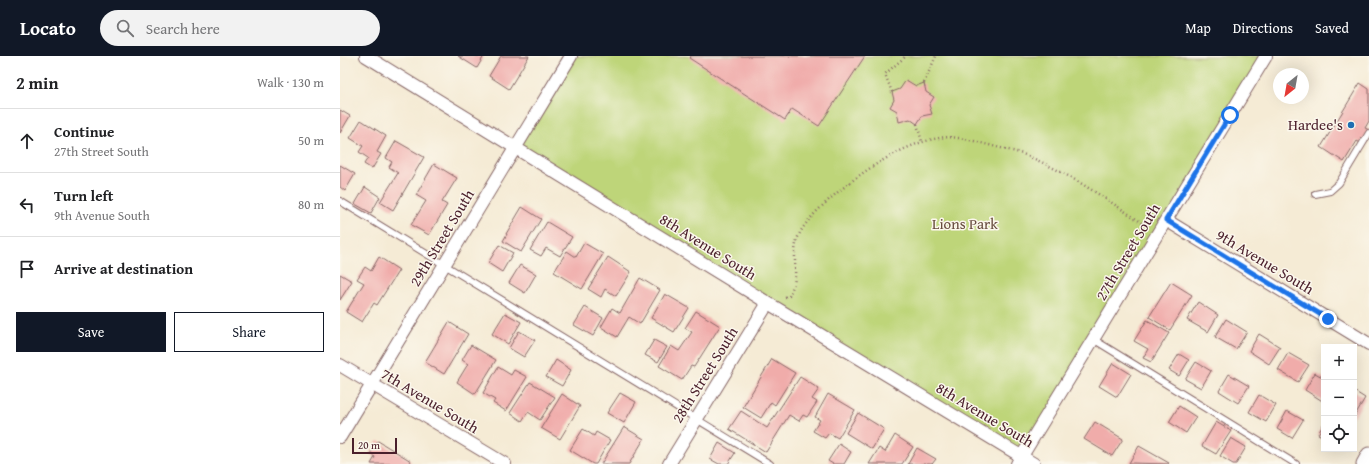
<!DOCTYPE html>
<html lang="en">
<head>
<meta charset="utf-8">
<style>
	:root { --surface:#fff; --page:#f2f2f2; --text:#202124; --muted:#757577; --line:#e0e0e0; --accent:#111827 }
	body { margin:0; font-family:"Gentium Book Plus",serif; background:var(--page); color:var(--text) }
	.controls { position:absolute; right:12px; bottom:12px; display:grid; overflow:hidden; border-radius:0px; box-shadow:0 4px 16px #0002 }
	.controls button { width:36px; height:36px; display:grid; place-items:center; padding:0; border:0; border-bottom:1px solid var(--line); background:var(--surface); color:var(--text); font:20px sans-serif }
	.compass { position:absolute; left:933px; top:12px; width:36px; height:36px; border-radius:50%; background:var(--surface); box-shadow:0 4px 16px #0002; rotate:211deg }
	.scale { position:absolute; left:12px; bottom:10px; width:45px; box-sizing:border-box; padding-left:4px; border:2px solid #4a1f2b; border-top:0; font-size:11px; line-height:14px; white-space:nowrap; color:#4a1f2b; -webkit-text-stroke:3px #fbf7ec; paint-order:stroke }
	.stop { position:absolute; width:12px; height:12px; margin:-9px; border:3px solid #1a73e8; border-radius:50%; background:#fff }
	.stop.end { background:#1a73e8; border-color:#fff; box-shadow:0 1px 4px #0008 }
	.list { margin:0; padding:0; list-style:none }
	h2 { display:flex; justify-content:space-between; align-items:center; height:52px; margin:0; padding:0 16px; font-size:17px }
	h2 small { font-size:13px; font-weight:400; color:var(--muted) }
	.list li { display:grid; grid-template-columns:26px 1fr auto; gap:12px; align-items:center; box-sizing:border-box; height:64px; padding:0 16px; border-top:1px solid var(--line) }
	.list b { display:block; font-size:15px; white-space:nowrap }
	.list p { margin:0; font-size:13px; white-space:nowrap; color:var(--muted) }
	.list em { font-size:13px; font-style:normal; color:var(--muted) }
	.actions { display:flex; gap:8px; padding:12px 16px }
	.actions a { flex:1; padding:9px 0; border:1px solid var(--accent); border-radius:0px; text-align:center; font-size:14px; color:var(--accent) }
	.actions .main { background:var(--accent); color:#fff }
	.icon { flex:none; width:22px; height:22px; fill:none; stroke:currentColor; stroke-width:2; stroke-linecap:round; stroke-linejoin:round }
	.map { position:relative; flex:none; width:1029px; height:408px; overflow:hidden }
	header { display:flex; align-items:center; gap:24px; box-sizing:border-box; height:56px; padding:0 20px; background:var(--accent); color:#fff }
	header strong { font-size:19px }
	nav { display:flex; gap:22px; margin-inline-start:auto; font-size:14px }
	.search { width:280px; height:36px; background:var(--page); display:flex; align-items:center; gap:10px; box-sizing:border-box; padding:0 14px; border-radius:22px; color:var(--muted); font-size:15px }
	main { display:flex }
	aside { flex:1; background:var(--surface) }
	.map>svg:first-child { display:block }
	.green { fill:#bed579; stroke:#847a52 }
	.building { fill:#f0acaa }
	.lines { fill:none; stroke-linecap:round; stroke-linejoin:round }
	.service-casing { stroke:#866666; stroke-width:8 }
	.minor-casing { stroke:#866666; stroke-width:14 }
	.tertiary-casing { stroke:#866666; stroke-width:17 }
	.path { stroke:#866666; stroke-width:2.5; stroke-dasharray:1 3; stroke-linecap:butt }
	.service { stroke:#fff; stroke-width:6 }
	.minor { stroke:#fff; stroke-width:12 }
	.tertiary { stroke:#fff; stroke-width:15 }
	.route { stroke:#1a73e8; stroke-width:5 }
	.poi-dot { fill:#1f6fb2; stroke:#fbf7ec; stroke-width:1.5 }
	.labels { text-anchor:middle; stroke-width:3; stroke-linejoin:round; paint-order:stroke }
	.poi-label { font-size:15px; fill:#4a1f2b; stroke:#fbf7ec; text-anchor:end }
	.park-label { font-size:15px; fill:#674c3e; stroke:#fbf7ec }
	.street-label { font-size:15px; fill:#4a1f2b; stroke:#fbf7ec }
</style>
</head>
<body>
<header>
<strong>Locato</strong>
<div class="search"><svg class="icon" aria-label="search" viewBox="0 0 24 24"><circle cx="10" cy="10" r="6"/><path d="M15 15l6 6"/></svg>Search here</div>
<nav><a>Map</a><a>Directions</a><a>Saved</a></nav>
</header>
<main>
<aside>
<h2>2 min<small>Walk · 130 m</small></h2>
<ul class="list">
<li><svg class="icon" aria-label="ahead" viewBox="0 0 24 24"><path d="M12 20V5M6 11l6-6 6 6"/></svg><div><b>Continue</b><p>27th Street South</p></div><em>50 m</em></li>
<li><svg class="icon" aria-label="left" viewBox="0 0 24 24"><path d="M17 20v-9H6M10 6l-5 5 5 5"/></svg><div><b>Turn left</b><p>9th Avenue South</p></div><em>80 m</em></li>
<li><svg class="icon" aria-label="arrive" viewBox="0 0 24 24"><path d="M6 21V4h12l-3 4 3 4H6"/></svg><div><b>Arrive at destination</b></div></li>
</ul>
<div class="actions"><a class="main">Save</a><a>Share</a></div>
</aside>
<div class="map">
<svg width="1029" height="408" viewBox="0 0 1029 408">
	<rect width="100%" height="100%" fill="#fbf7ec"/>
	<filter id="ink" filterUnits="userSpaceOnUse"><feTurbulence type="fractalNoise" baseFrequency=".025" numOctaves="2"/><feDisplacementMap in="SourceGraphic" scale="8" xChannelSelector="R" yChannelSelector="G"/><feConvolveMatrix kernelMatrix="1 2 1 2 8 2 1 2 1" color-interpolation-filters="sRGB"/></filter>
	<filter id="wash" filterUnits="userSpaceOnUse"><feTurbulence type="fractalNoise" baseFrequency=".012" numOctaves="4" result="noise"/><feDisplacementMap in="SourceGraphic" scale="16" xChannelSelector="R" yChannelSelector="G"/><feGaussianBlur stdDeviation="0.9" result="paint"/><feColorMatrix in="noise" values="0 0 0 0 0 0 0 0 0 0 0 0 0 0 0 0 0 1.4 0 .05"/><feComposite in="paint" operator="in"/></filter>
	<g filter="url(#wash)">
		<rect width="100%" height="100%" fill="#f5ebd5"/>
		<path class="green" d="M231,0H926L682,400L175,92Z"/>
		<g id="blocks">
			<path class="building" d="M118,0H144L137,12Z
				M161,0H189L169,33L149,20Z
				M351,0H525L479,70L452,53L445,64L349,2Z
				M566,24L576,30L584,27L586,36L594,41L589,49L592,58L582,60L577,68L570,63L559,66L557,55L550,51L554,44L552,36L560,33Z
				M1020,27L1029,33V65L1025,72L1029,74L1022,88L1017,85L1004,106L981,91Z
				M0,54L10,60L0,77Z
				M21,64L46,80L37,96L41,98L32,113L24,108L28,102L19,96L23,90L10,82Z
				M56,85L84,101L53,154L40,146L58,117L49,111L52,106L46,102Z
				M94,108L117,122L102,146L107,149L89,179L71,169L86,145L76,139Z
				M0,109L15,118L5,135L0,131Z
				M25,131L40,141L31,157L15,148Z
				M182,151L201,163L181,196L163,185L167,178H166Z
				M207,166L232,181L220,200L206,192L201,200L190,194Z
				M244,187L263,198L242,233L214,216L227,195L236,201Z
				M159,189L173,197L162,216L148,207Z
				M39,201L59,214L37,249L34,247L22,266L6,256L24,227L17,223L25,211L31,215Z
				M268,201L291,216L276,240L265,233L261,241L248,233Z
				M180,209L196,218L185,237L169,227Z
				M0,218L12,225L0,244Z
				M300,222L320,234L300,268L289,261L277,281L261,271L272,252L280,257Z
				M831,226L852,239L830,274L809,261Z
				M325,238L349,252L334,276L311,262Z
				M858,246L878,259L868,276L847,264Z
				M245,251L263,262L253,280L234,269Z
				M356,255L380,270L354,311L351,310L342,324L319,310L331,290L339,295L352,276L345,272Z
				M165,257L181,266L168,288L152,278Z
				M886,263L907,276L896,293L875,281Z
				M807,264L829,277L811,306L803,302L808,293L794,285Z
				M109,266L128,278L104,318L85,306Z
				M179,275L195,284L184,301L169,292Z
				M919,278L940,291L929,308L909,295Z
				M314,284L327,291L318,306L305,299Z
				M131,289L156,304L135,338L117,326L128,308L122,304Z
				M948,297L969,309L958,326L938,314Z
				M839,298L849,304L839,320L829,314Z
				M432,303L455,317L435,349L431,346L421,362L403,351Z
				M216,304L231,314L222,330L206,321Z
				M856,306L871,315L861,332L845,323Z
				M773,307L791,318L777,341L759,330Z
				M158,311L171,319L174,314L187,321L166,355L153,347L155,344L143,337Z
				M975,317L984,322V346L965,334Z
				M889,318L909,330L898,347L879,335Z
				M460,321L479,333L472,343L477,346L467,361L463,359L459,365L449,359L426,396L389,373L401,355L427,372Z
				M190,326L215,341L200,364L188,356L182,365L170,357Z
				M1014,335L1025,342L1014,361Z
				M280,337L296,346L284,367L267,357Z
				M222,338L240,350L220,383L201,372Z
				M488,338L515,354L498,382L489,377L485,382L473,375L480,364L475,361Z
				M919,339L936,349L926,366L909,356Z
				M839,350L856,361L846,377L829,366Z
				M947,355L963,364L952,382L937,373Z
				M518,357L544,373L532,393L506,377Z
				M755,366L783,383L772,400L744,383Z
				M876,366L891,375L876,398L862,390Z
				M984,367V381L978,378Z
				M284,371L304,383L289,408H261Z
				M243,373L254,380L256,376L270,384L256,408H253L230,394Z
				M555,379L573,391L562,408H529L539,392L545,396Z
				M891,382L906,391L896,408H893L880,400Z
				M38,385L71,405L69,408H31L35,401L30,398Z
				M379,387L395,397L388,408H379L370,403Z
				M499,388L511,396L504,408H493L488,405Z
				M799,390L829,407L828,408L789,407Z
				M577,392L596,403L592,408H568Z"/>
		</g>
	</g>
	<g filter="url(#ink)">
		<use href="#blocks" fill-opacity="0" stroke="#866666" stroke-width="1"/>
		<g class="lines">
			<g class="service-casing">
				<path id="service" d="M975,138L990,135L999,127L1029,77
					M0,145L430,408
					M753,283L956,408"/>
			</g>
			<g class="minor-casing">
				<path id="minor" d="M26,0L428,247L694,408
					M826,164L1029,288
					M0,309L165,408
					M0,381L231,0
					M329,408L428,247
					M677,408L926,0"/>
			</g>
			<g class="tertiary-casing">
				<path id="tertiary" d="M1024,408L1029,399"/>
			</g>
			<path class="path" d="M584,27L596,0
				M552,36L545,18L566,0
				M577,68L582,86
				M445,241L449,240C452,233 455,227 455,220C456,204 452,190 461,175C472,156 502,132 520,119C543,103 570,87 599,82C615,79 633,85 649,89C663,93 677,95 690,101C732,119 769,145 807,170"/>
			<use href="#service" class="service"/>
			<use href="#minor" class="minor"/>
			<use href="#tertiary" class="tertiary"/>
		</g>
	</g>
	<g class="lines" filter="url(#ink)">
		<path class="route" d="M890,59L826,164L988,263"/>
	</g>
	<circle class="poi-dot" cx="1011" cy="69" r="4"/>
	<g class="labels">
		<g class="poi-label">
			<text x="1003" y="74">Hardee's</text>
		</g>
		<g class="park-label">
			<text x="625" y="173">Lions Park</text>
		</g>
		<g class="street-label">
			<text transform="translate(102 182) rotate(-59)" y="5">29th Street South</text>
			<text transform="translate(368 191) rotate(32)" y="5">8th Avenue South</text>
			<text transform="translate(788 196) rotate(-59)" y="5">27th Street South</text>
			<text transform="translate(925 206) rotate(31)" y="5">9th Avenue South</text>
			<text transform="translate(365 319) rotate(-58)" y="5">28th Street South</text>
			<text transform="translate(90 345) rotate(31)" y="5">7th Avenue South</text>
			<text transform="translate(645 359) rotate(31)" y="5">8th Avenue South</text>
		</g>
	</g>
</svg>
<div class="controls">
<button>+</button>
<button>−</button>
<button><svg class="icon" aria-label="locate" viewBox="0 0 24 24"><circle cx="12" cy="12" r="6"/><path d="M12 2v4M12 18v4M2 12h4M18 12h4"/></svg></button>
</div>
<svg class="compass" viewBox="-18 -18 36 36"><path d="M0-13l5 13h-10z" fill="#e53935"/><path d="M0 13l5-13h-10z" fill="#757577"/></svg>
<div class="scale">20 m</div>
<div class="stop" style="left:890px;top:59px"></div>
<div class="stop end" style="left:988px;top:263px"></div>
</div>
</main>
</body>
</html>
